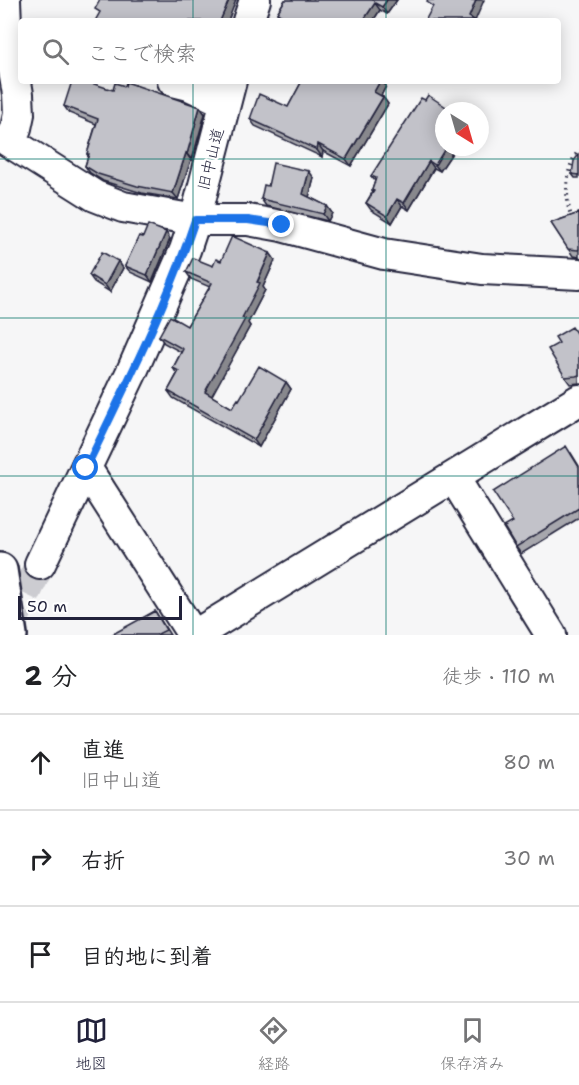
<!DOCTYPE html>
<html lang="ja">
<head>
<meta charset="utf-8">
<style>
	:root { --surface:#fff; --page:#f6f6f6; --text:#202124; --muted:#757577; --line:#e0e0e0; --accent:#22223b }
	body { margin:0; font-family:"Shantell Sans","Klee One",sans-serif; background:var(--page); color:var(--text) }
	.compass { position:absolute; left:435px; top:102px; width:54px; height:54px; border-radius:50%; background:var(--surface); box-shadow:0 3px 15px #0003; rotate:143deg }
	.scale { position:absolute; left:18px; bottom:15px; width:164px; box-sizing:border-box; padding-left:6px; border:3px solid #22223b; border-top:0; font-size:16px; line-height:21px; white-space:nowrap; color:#22223b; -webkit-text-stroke:4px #fff; paint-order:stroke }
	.stop { position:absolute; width:18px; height:18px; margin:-14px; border:4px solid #1a73e8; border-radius:50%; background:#fff }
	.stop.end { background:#1a73e8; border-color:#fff; box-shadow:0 2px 6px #0008 }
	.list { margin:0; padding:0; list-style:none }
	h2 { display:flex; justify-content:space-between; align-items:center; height:78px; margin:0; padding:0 24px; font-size:26px }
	h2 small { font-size:20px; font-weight:400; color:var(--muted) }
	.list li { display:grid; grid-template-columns:39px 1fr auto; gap:18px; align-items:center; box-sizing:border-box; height:96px; padding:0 24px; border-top:2px solid var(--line) }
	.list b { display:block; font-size:22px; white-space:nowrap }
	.list p { margin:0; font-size:20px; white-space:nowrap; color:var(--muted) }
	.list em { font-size:20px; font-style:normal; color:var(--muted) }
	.icon { flex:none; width:33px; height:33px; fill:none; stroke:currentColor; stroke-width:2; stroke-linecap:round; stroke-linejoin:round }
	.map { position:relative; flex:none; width:579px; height:635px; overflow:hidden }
	.search { position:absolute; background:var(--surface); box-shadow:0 3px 15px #0003; left:18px; right:18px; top:18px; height:66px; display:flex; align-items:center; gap:15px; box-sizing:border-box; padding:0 21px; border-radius:6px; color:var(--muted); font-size:22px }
	.sheet { height:366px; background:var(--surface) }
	nav { display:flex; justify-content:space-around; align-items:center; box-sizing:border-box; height:84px; border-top:2px solid var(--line); background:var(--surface); font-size:16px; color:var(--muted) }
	nav a { display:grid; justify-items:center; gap:3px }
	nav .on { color:var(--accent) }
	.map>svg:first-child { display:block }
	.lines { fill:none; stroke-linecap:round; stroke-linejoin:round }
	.minor-tunnel { stroke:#ccccd1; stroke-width:30; stroke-dasharray:30 15; stroke-linecap:butt }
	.minor-casing { stroke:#22223b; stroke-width:34 }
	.highway-casing { stroke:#22223b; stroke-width:38 }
	.path { stroke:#22223b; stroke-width:4; stroke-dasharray:1.5 4.5; stroke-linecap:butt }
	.minor { stroke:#fff; stroke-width:30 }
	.highway { stroke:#fff; stroke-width:33 }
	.wall { fill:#a7a7ad; stroke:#22223b; stroke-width:1.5 }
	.shaded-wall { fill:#88888d; stroke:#22223b; stroke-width:1.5 }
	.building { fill:#c2c2c9; stroke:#22223b; stroke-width:1.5 }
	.route { stroke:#1a73e8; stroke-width:8 }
	.grid { fill:none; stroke:#0f766e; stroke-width:1.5; stroke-opacity:0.55 }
	.labels { text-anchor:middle; stroke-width:4.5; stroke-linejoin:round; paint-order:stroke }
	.street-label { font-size:16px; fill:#22223b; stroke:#fff }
</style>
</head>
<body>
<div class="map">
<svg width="579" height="635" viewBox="0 0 579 635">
	<rect width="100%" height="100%" fill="#f6f6f7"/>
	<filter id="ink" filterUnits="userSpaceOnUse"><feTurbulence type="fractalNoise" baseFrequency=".0167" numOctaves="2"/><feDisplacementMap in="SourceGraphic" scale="12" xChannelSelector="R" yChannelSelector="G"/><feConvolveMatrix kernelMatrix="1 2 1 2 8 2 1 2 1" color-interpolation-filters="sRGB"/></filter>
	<g filter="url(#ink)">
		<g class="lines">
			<path class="minor-tunnel" d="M6,635L40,564"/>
			<g class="minor-casing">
				<path id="minor" d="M5,0L6,24L18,94L19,114L16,128L8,141L95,196L123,207L195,220H248L282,226L384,254L482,269L579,274
					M248,21L255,0
					M173,81L189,85L225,102
					M86,468L193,635
					M454,478L551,635
					M40,564L133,369L185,250L195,220L231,81
					M195,635L579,400"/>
			</g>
			<g class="highway-casing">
				<path id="highway" d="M0,570L10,635"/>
			</g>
			<path class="path" d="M572,219C564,198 565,168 579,150"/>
			<use href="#minor" class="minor"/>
			<use href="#highway" class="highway"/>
		</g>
		<path class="wall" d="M285,0H397L387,14L380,10L373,21H285L282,19L277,13Z
			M302,81H382L386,86L381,96L383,97L388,104L351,166L323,151L322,157L255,126L250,119L288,107Z
			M79,84L113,90L125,86L200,107L205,114L192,160H191L178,199L142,193L103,181L90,173L85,166L88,156L87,154L96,124L69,113L64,106Z
			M444,147H450L448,149L452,153L440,171L434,168L409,210L402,206L392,223L371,210L366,203L373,191L372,190L375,181L371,176Z
			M579,154V178H575L572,174Z
			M314,178L309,197L327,206L332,213L328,221L266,206L261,199L268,186Z
			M579,213V257L573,256L551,223Z
			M166,232L170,239L152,282L130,272L125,266L143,237Z
			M270,253L275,260L263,287L265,290L248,323L250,326L211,396L232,408L239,400L286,382L291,389L259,447L173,398L168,391L177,374L173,368L181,352L164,343L159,336L187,326L210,287L191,279L186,272L213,266L221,261Z
			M118,261L123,268L110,292L94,282L89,275Z
			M579,332V383L570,384L565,377L576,333Z
			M571,453L579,466V518L521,554L516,547L513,522Z
			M155,611L170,635H114Z"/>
		<path class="shaded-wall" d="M229,0H236L228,21H220Z
			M387,0H397L387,14L382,7Z
			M476,0H484L475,21L469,17Z
			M375,3L380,10L373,21H363Z
			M380,81H382L386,86L379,99L374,92Z
			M383,97L388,104L351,166L346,159Z
			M200,107L205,114L192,160L187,154Z
			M318,144L323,151L322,157L317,150Z
			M445,147H450L448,149L452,153L440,171L435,165Z
			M186,153L191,160L178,199L173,193Z
			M429,161L434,168L409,210L404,203Z
			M309,171L314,178L308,201L303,194Z
			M397,199L402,206L392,223L387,216Z
			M327,206L332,213L328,221L323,214Z
			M166,232L170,239L152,282L147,275Z
			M270,253L275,260L263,287L265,290L248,323L250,326L210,399L205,392L242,318Z
			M118,261L123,268L110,292L105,285Z
			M286,382L291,389L259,447L254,440Z"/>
		<path class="building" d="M100,0H229L220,21H95L100,12L95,9Z
			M285,0H387L382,7L375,3L363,21H290L277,13Z
			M428,0H476L469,17L476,21H425L433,6L427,2Z
			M72,81L79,84L80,81H85L113,90L115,83L125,86L126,82L200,107L187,154L186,153L173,193L137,186L98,174L85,166L89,154H87L98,119L64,106Z
			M302,81H380L374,92L383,97L346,159L318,144L317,150L250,119L259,94L288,107Z
			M428,95L452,111H444V142L443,144L444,145V147H446L435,165L429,161L404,203L397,199L387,216L366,203L374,191L372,190L376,178L371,176L421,98L425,100Z
			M579,154V175L572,174L574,161Z
			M273,163L309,171L303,194L327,206L323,214L261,199L264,185L268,186Z
			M579,213V249L578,250L568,249L551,223Z
			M148,225L166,232L147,275L125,266L139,236L143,237Z
			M232,236L270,253L257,282L260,283L242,318L245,319L205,392L232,408L238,399L239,400L259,366L286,382L254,440L168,391L179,371L173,368L183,349L159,336L170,316L187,326L212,283L186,272L193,258L213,266L216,259L221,261Z
			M102,252L118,261L105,285L89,275Z
			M572,327L576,333L579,332V375L576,376L565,377L548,349L559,343L555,337Z
			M566,446L579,467V508L516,547L504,527L513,522L493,492Z
			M155,611L166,630L156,635H114L113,634Z"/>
	</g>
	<g class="lines" filter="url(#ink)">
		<path class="route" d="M86,468C125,387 167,305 195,220H248L282,225"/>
	</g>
	<path class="grid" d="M193,0V21M386,0V21M193,81V635M386,81V635M0,159H579M0,318H579M0,476H579"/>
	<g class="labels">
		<g class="street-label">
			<text transform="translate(210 159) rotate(-76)" y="6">旧中山道</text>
		</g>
	</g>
</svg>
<svg class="compass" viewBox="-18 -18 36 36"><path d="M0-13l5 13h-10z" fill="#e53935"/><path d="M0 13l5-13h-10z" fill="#757577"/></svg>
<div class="scale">50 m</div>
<div class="stop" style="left:86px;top:468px"></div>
<div class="stop end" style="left:282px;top:225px"></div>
<div class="search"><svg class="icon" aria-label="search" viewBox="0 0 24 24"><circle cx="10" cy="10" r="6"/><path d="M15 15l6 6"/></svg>ここで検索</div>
</div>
<section class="sheet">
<h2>2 分<small>徒歩 · 110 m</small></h2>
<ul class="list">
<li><svg class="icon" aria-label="ahead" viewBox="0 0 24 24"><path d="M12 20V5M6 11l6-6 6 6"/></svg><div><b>直進</b><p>旧中山道</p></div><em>80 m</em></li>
<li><svg class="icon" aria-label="right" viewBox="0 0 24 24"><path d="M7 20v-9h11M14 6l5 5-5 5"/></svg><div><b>右折</b></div><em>30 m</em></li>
<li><svg class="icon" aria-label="arrive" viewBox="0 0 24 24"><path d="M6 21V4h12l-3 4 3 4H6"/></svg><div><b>目的地に到着</b></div></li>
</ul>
</section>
<nav>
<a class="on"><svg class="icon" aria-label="map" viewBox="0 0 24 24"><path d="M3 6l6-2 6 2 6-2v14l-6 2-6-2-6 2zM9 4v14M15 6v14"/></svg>地図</a>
<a><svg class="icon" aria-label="directions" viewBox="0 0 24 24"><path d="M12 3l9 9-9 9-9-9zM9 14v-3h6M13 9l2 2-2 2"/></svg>経路</a>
<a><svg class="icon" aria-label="saved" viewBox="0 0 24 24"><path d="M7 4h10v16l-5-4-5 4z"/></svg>保存済み</a>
</nav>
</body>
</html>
